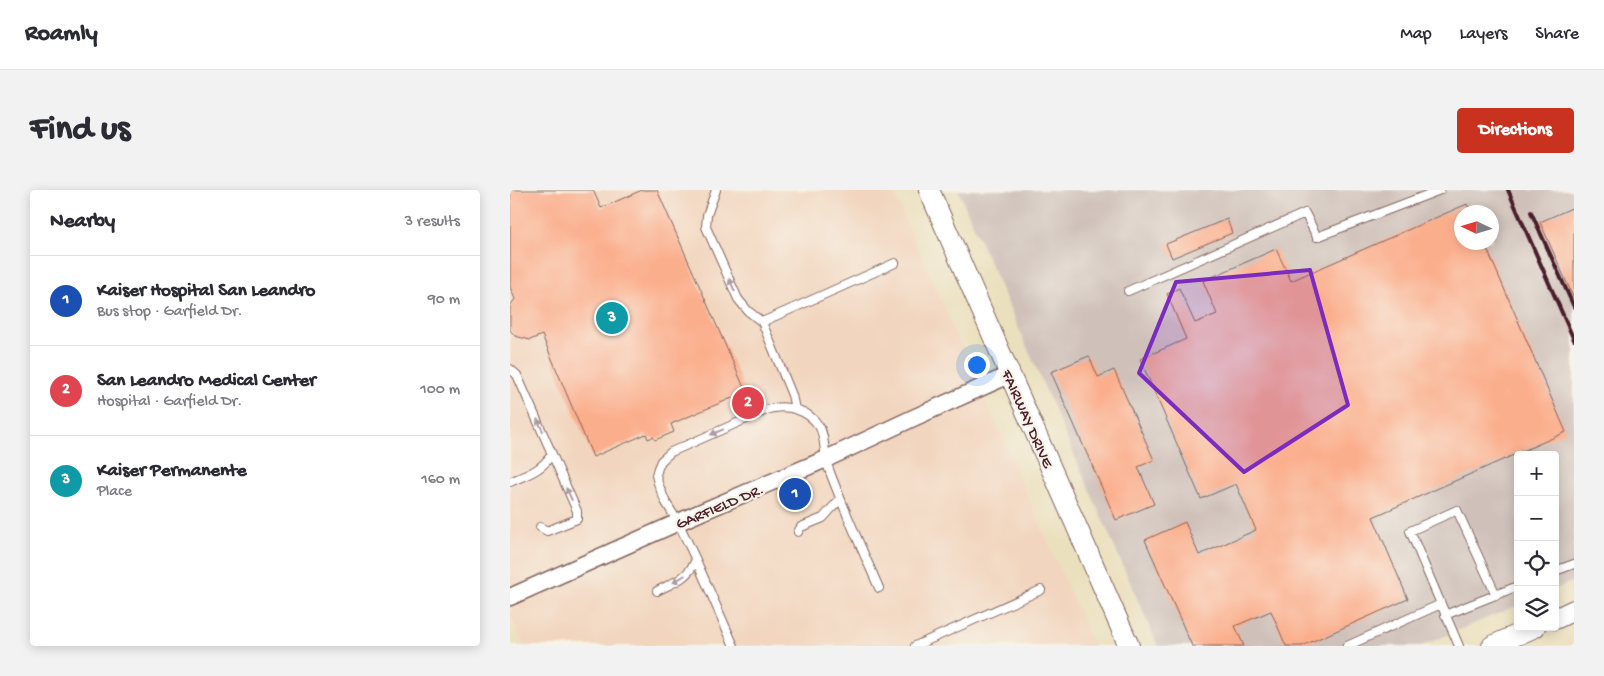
<!DOCTYPE html>
<html lang="en">
<head>
<meta charset="utf-8">
<style>
	:root { --surface:#fff; --page:#f2f2f3; --text:#2b2b33; --muted:#7c7c81; --line:#e1e1e2; --accent:#c8321e }
	body { margin:0; font-family:"Gochi Hand",sans-serif; background:var(--page); color:var(--text) }
	.controls { position:absolute; right:15px; bottom:15px; display:grid; overflow:hidden; border-radius:5px; box-shadow:0 2px 12px #0003 }
	.controls button { width:45px; height:45px; display:grid; place-items:center; padding:0; border:0; border-bottom:1px solid var(--line); background:var(--surface); color:var(--text); font:25px sans-serif }
	.compass { position:absolute; left:944px; top:15px; width:45px; height:45px; border-radius:50%; background:var(--surface); box-shadow:0 2px 12px #0003; rotate:274deg }
	.you { position:absolute; left:466px; top:174px; width:18px; height:18px; margin:-12px; border:4px solid #fff; border-radius:50%; background:#1a73e8; box-shadow:0 0 0 8px #1a73e833 }
	.badge { display:grid; place-items:center; width:32px; height:32px; border-radius:50%; background:var(--accent); color:#fff; font-size:16px; font-weight:700 }
	.pin { position:absolute; translate:-50% -50%; border:2px solid #fff; box-shadow:0 1px 5px #0006 }
	.list { margin:0; padding:0; list-style:none }
	h2 { display:flex; justify-content:space-between; align-items:center; height:65px; margin:0; padding:0 20px; font-size:21px }
	h2 small { font-size:16px; font-weight:400; color:var(--muted) }
	.list li { display:grid; grid-template-columns:32px 1fr auto; gap:15px; align-items:center; box-sizing:border-box; height:90px; padding:0 20px; border-top:1px solid var(--line) }
	.list b { display:block; font-size:19px; white-space:nowrap }
	.list p { margin:0; font-size:16px; white-space:nowrap; color:var(--muted) }
	.list em { font-size:16px; font-style:normal; color:var(--muted) }
	.icon { flex:none; width:28px; height:28px; fill:none; stroke:currentColor; stroke-width:2; stroke-linecap:round; stroke-linejoin:round }
	.map { position:relative; flex:none; width:1064px; height:456px; overflow:hidden; border-radius:5px }
	header { display:flex; align-items:center; gap:30px; box-sizing:border-box; height:70px; padding:0 25px; background:var(--surface); border-bottom:1px solid var(--line) }
	header strong { font-size:24px }
	nav { display:flex; gap:28px; margin-inline-start:auto; font-size:18px }
	.intro { display:flex; align-items:center; justify-content:space-between; box-sizing:border-box; height:120px; padding:0 30px }
	h1 { margin:0; font-size:35px }
	.button { padding:12px 22px; border-radius:5px; background:var(--accent); color:#fff; font-size:18px; font-weight:700 }
	main { display:flex; gap:30px; padding:0 30px }
	aside { flex:1; background:var(--surface); border-radius:5px; box-shadow:0 2px 12px #0003 }
	.map>svg:first-child { display:block }
	.built { fill:#f2d5be }
	.industrial { fill:#cfc1ba; fill-rule:evenodd }
	.building { fill:#fbae8c }
	.lines { fill:none; stroke-linecap:round; stroke-linejoin:round }
	.service-casing { stroke:#82635e; stroke-width:10 }
	.minor-casing { stroke:#82635e; stroke-width:19 }
	.tertiary-casing { stroke:#82635e; stroke-width:22 }
	.service { stroke:#fff; stroke-width:8 }
	.minor { stroke:#fff; stroke-width:16 }
	.tertiary { stroke:#fff; stroke-width:20 }
	.rail { stroke:#4a1f2b; stroke-width:4 }
	.oneway { fill:#ae9aa0 }
	.marked { fill:#7b2cbf; fill-opacity:0.2; stroke:#7b2cbf; stroke-width:4; stroke-linejoin:round }
	.labels { text-anchor:middle; stroke-width:4.5; stroke-linejoin:round; paint-order:stroke }
	.street-label { font-size:16px; fill:#4a1f2b; stroke:#f7f3e8 }
</style>
</head>
<body>
<header>
<strong>Roamly</strong>
<nav><a>Map</a><a>Layers</a><a>Share</a></nav>
</header>
<div class="intro"><h1>Find us</h1><a class="button">Directions</a></div>
<main>
<aside>
<h2>Nearby<small>3 results</small></h2>
<ul class="list">
<li><span class="badge" style="background:#1a4fb4">1</span><div><b>Kaiser Hospital San Leandro</b><p>Bus stop · Garfield Dr.</p></div><em>90 m</em></li>
<li><span class="badge" style="background:#e0444e">2</span><div><b>San Leandro Medical Center</b><p>Hospital · Garfield Dr.</p></div><em>100 m</em></li>
<li><span class="badge" style="background:#0f9aa8">3</span><div><b>Kaiser Permanente</b><p>Place</p></div><em>160 m</em></li>
</ul>
</aside>
<div class="map">
<svg width="1064" height="456" viewBox="0 0 1064 456">
	<rect width="100%" height="100%" fill="#f7f3e8"/>
	<filter id="ink" filterUnits="userSpaceOnUse"><feTurbulence type="fractalNoise" baseFrequency=".02" numOctaves="2"/><feDisplacementMap in="SourceGraphic" scale="10" xChannelSelector="R" yChannelSelector="G"/><feConvolveMatrix kernelMatrix="1 2 1 2 8 2 1 2 1" color-interpolation-filters="sRGB"/></filter>
	<filter id="wash" filterUnits="userSpaceOnUse"><feTurbulence type="fractalNoise" baseFrequency=".0096" numOctaves="4" result="noise"/><feDisplacementMap in="SourceGraphic" scale="20" xChannelSelector="R" yChannelSelector="G"/><feGaussianBlur stdDeviation="1.12" result="paint"/><feColorMatrix in="noise" values="0 0 0 0 0 0 0 0 0 0 0 0 0 0 0 0 0 1.4 0 .05"/><feComposite in="paint" operator="in"/></filter>
	<g filter="url(#wash)">
		<rect width="100%" height="100%" fill="#ebe0be"/>
		<path class="built" d="M0,0H382L584,456H14L0,425Z"/>
		<path class="industrial" d="M448,0H1064V391L1045,399V265H1008V415L911,456H648ZM952,22H982V52H952Z"/>
		<g id="blocks">
			<path class="building" d="M0,0H83L91,18L132,0H147L236,202L161,234L164,242L145,250L143,247L138,249L136,244L83,267L32,145L20,150L5,146L0,140V116L5,109L0,97Z
				M957,14L961,22H952V52H974L1056,242L863,327L898,409L792,456H776L761,421L725,436L734,456H682L635,350L675,332L689,365L746,340L726,294L691,309L630,169L676,149L657,104L669,98L685,133L707,124L693,91L766,59L781,91Z
				M1064,17V109L1030,32Z
				M717,29L722,43L662,68L656,54Z
				M579,166L588,187L604,180L644,270L628,277L644,314L606,330L541,182Z"/>
		</g>
	</g>
	<g filter="url(#ink)">
		<use href="#blocks" fill-opacity="0" stroke="#82635e" stroke-width="1"/>
		<g class="lines">
			<g class="service-casing">
				<path id="service" d="M206,0L197,25L196,37L228,109L238,121L252,132L282,205L285,219
					M618,101L795,23L807,47L930,0
					M252,132L385,73
					M0,179L7,185L42,264C31,281 18,284 0,292
					M30,337L37,341L67,329V321L42,264
					M288,342L291,337L313,328L330,309
					M1045,381L1064,374
					M147,401C164,392 177,389 186,370
					M931,414L900,341L947,320L986,405
					M935,425L1008,396
					M224,456L186,370L168,332L155,311L148,293L146,285L148,278L151,271L161,262L259,219C278,214 298,220 309,236C315,244 314,263 317,274C332,316 351,357 369,398
					M405,456L531,400
					M837,456L931,414L949,456"/>
			</g>
			<g class="minor-casing">
				<path id="minor" d="M0,407L189,323L316,269L401,229L499,185"/>
			</g>
			<g class="tertiary-casing">
				<path id="tertiary" d="M419,0L619,456
					M1045,429L1064,420
					M982,456L1025,437"/>
			</g>
			<use href="#service" class="service"/>
			<use href="#minor" class="minor"/>
			<use href="#tertiary" class="tertiary"/>
			<path class="rail" d="M998,0L1064,150
				M1021,22L1064,117"/>
		</g>
		<defs><path id="oneway-solid" d="M-6-.8H1V-3.2L6.5 0L1 3.2V.8H-6Z" transform="scale(1.25)"/></defs>
		<g class="oneway">
			<use href="#oneway-solid" transform="translate(222 95) rotate(-114)"/>
			<use href="#oneway-solid" transform="translate(30 235) rotate(-115)"/>
			<use href="#oneway-solid" transform="translate(207 242) rotate(157)"/>
			<use href="#oneway-solid" transform="translate(59 304) rotate(-115)"/>
			<use href="#oneway-solid" transform="translate(169 389) rotate(148)"/>
		</g>
	</g>
	<path class="marked" d="M800,80L838,215L734,282L629,183L666,92Z"/>
	<g class="labels">
		<g class="street-label">
			<text transform="translate(519 228) rotate(66)" y="6">FAIRWAY DRIVE</text>
			<text transform="translate(209 315) rotate(-23)" y="6">GARFIELD DR.</text>
		</g>
	</g>
</svg>
<div class="controls">
<button>+</button>
<button>−</button>
<button><svg class="icon" aria-label="locate" viewBox="0 0 24 24"><circle cx="12" cy="12" r="6"/><path d="M12 2v4M12 18v4M2 12h4M18 12h4"/></svg></button>
<button><svg class="icon" aria-label="layers" viewBox="0 0 24 24"><path d="M12 4l9 5-9 5-9-5zM3 14l9 5 9-5"/></svg></button>
</div>
<svg class="compass" viewBox="-18 -18 36 36"><path d="M0-13l5 13h-10z" fill="#e53935"/><path d="M0 13l5-13h-10z" fill="#7c7c81"/></svg>
<div class="you"></div>
<div class="pin badge" style="left:285px;top:304px;background:#1a4fb4">1</div>
<div class="pin badge" style="left:238px;top:213px;background:#e0444e">2</div>
<div class="pin badge" style="left:102px;top:128px;background:#0f9aa8">3</div>
</div>
</main>
</body>
</html>
